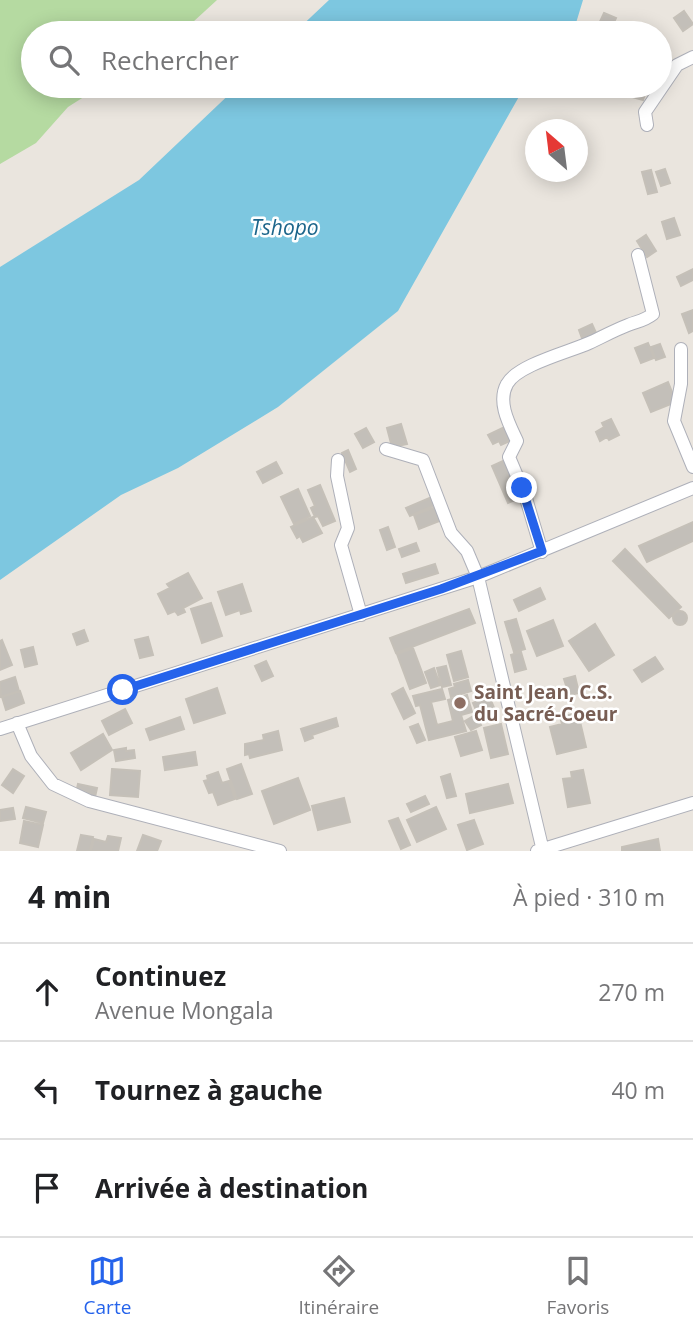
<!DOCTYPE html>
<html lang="fr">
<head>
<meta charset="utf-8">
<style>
	:root { --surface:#fff; --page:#f6f6f6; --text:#202124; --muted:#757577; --line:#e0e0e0; --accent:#2563eb }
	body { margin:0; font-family:"Open Sans",sans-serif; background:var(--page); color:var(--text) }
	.compass { position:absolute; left:525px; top:119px; width:63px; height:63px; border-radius:50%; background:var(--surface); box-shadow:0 4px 18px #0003; rotate:332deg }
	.stop { position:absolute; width:21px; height:21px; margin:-16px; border:5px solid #2563eb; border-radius:50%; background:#fff }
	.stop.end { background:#2563eb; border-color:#fff; box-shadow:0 2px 7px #0008 }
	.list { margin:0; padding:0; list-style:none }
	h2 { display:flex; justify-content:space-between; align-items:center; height:91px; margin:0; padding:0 28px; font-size:30px }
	h2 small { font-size:23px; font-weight:400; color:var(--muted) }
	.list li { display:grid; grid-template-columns:46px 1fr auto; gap:21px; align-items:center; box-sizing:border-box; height:98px; padding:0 28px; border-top:2px solid var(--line) }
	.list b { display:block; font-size:26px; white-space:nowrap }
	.list p { margin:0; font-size:23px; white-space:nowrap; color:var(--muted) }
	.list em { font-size:23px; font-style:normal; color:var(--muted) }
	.icon { flex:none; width:38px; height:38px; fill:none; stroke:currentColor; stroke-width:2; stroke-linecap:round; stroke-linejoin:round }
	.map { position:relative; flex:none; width:693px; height:851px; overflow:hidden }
	.search { position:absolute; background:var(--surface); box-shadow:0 4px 18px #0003; left:21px; right:21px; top:21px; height:77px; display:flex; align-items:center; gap:18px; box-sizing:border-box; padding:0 24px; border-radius:38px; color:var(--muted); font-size:26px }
	.sheet { height:385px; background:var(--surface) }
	nav { display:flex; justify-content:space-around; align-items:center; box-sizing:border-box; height:98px; border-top:2px solid var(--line); background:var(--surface); font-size:19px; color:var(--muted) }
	nav a { display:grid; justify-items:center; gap:4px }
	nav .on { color:var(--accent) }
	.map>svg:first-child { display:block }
	.green { fill:#b5daa1 }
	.water { fill:#7dc7e0 }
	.building { fill:#c3bfb9; stroke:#c5c0b8; stroke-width:2 }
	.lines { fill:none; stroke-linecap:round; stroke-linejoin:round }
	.minor-casing { stroke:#aeb0b9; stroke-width:14 }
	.minor { stroke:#fff; stroke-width:12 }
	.route { stroke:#2563eb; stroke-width:9 }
	.education-dot { fill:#8d6e63; stroke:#fff; stroke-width:2.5 }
	.labels { text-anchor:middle; stroke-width:5; stroke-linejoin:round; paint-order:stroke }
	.education-label { font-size:19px; font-weight:bold; fill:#785e54; stroke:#fff; text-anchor:start }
	.water-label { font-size:21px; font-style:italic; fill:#1d668b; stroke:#fff }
</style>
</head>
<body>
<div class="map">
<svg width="693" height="851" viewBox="0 0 693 851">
	<rect width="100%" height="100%" fill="#eae5de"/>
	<path class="green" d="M0,0H217L181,33H33V86H101L68,107L36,143L0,164Z"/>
	<path class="water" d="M329,0H583L573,33H294Z
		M238,86H525L398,311L278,407L178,468L121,495L0,580V267L139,180Z"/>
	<path class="building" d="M684,11L693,24L683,31L674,18Z
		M604,13L616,18L609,33L597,28Z
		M632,86L651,87L649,95L645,94L643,100L629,96Z
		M665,169L670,183L661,186L656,172Z
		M651,170L657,192L648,194L642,172Z
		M674,218L680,235L667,239L662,222Z
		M646,235L656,251L647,257L637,241Z
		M693,269V280L681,286L677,277Z
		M693,310V331L689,333L682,314Z
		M592,324L597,335L583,341L579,330Z
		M648,343L654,358L641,363L635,348Z
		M660,344L665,357L656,360L651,347Z
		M668,382L676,402L651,412L643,393Z
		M611,419L619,435L609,440L607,437L600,441L596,432L604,427L602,423Z
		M401,424L407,444L392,447L387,428Z
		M507,426L512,440L501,445L499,441L493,444L488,435Z
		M366,428L374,442L363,448L355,434Z
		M348,450L356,469L350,472L342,453Z
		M505,460L522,497L508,503L492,466Z
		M276,462L282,473L263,483L257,472Z
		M320,485L335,521L323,526L318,516L315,517L311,508L315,506L308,490Z
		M298,489L310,516L294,524L281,497Z
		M434,496L437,504L410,516L406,508Z
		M436,507L442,520L419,529L414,515Z
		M313,517L322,533L303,542L300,536L297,538L291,527Z
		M693,522V541L647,562L639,546Z
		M388,527L395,547L387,550L380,530Z
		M416,543L419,551L402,557L399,549Z
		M625,549L681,607L669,618L613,561Z
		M435,564L438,573L406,583L403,574Z
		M188,573L202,598L183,608L185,612L178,615L175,611L168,614L158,594L170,588L167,584Z
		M242,584L251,611L241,614L240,610L226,615L218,592Z
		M540,588L545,599L519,611L514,600Z
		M211,603L222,636L202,643L191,609Z
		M469,609L475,623L396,653L390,638Z
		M673 618a7 7 0 1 1 14 0a7 7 0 1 1-14 0Z
		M516,619L525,649L514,652L505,622Z
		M553,620L563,646L537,656L527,631Z
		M595,624L614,655L589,671L569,641Z
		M84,630L88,641L77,645L73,634Z
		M148,637L153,655L140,658L135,640Z
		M2,640L12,665L0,670V641Z
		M33,647L37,664L25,667L21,650Z
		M413,648L426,683L410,689L397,654Z
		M461,651L468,677L454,681L447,655Z
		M521,652L526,669L515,672L511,655Z
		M655,657L663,669L642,682L634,670Z
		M266,661L273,676L262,681L255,666Z
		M446,666L451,685L442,687L437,668Z
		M434,668L440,685L431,688L425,672Z
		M575,676L579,693L569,695L564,679Z
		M15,677L19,691L1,697L0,682Z
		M468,680L471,691L451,697L449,689L455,687L454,684Z
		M217,688L225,713L194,723L186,699Z
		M403,688L415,713L404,719L392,694Z
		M442,689L445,699L431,702L437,725L453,721L448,700L467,695L472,712L461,715L466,731L429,740L420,705L416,706L413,696Z
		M20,691L24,703L6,710L2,697Z
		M489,696L495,710L479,717L473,703Z
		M125,709L132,723L109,735L102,721Z
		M578,713L586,747L557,754L550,727L562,724L560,717Z
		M475,715L481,725L471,730L465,721Z
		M180,717L184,729L150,740L146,729Z
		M336,718L338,726L312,735L313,738L305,741L301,729Z
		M418,724L425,740L417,743L410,727Z
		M501,724L508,754L491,758L484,728Z
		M278,731L282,750L250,758L249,754L245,755V744L264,740L263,735Z
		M476,731L482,750L461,756L455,737Z
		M103,734L112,750L81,770L71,753Z
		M126,748V751L134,750L135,758L116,761L114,750Z
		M195,752L197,765L165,770L163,757Z
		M241,764L252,794L237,799L227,769Z
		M13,769L24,776L13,793L2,785Z
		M112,769L140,771L138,797L110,795Z
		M583,770L590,803L568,807L563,779L572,778L571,772Z
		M218,772L222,783L229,781L235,799L218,805L213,792L209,793L204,781L208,780L207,776Z
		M450,774L456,796L447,798L441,777Z
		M298,778L310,810L274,824L262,791Z
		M78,784L97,788L95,797L76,793Z
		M508,784L513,803L470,813L466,794Z
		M425,796L429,804L411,812L407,804Z
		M344,798L350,822L318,830L312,806Z
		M26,807L46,812L43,823L23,818Z
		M436,807L446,829L417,842L407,820Z
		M13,808L15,819L0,821V810Z
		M398,818L410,845L401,849L389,821Z
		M474,820L483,844L467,850L458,825Z
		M24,821L43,825L38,847L20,843Z
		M81,835L93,837L90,851H77Z
		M143,835L161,841L157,851H137Z
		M108,836L121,838L118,851H91L94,839L106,842Z
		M658,839L660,851H622V847Z"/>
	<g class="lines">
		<g class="minor-casing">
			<path id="minor" d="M647,125L645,112L677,65L693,57
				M681,349V384L674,421L693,467
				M386,449L423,460L451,533L467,551L478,577L543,851
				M338,460L337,476L348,528L341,545L361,615
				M542,552L525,495L509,457L517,441C509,424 497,402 507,384C517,365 569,352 589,343C602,337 615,330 628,325C638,321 644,321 653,314L638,255
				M17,723L31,756L53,784L89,801L280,851
				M0,729L478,577L693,488
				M537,851L693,803"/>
		</g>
		<use href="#minor" class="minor"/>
	</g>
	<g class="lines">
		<path class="route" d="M123,690L441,589L542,551L522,488"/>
	</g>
	<circle class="education-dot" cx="460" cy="703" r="7"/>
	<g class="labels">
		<g class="education-label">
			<text x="474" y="699">Saint Jean, C.S.<tspan x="474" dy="22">du Sacré-Coeur</tspan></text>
		</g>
		<g class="water-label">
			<text x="285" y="235">Tshopo</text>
		</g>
	</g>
</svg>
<svg class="compass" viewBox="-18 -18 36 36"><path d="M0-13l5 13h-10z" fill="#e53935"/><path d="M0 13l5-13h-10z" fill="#757577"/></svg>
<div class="stop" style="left:123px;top:690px"></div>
<div class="stop end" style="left:522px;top:488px"></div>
<div class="search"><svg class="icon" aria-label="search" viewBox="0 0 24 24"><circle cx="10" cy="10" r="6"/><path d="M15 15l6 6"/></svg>Rechercher</div>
</div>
<section class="sheet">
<h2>4 min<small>À pied · 310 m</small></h2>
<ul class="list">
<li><svg class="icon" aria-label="ahead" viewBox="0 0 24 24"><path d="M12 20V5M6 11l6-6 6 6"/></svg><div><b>Continuez</b><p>Avenue Mongala</p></div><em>270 m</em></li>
<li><svg class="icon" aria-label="left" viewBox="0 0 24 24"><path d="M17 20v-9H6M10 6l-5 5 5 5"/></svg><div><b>Tournez à gauche</b></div><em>40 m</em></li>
<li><svg class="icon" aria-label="arrive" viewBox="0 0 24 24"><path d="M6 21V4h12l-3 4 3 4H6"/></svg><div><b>Arrivée à destination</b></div></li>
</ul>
</section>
<nav>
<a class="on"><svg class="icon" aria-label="map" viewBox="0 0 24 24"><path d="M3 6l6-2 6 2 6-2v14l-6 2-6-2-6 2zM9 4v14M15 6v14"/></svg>Carte</a>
<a><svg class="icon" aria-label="directions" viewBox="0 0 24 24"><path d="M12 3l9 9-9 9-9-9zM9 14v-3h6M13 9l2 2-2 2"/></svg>Itinéraire</a>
<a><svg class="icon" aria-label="saved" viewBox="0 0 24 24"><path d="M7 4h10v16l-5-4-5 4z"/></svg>Favoris</a>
</nav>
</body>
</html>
